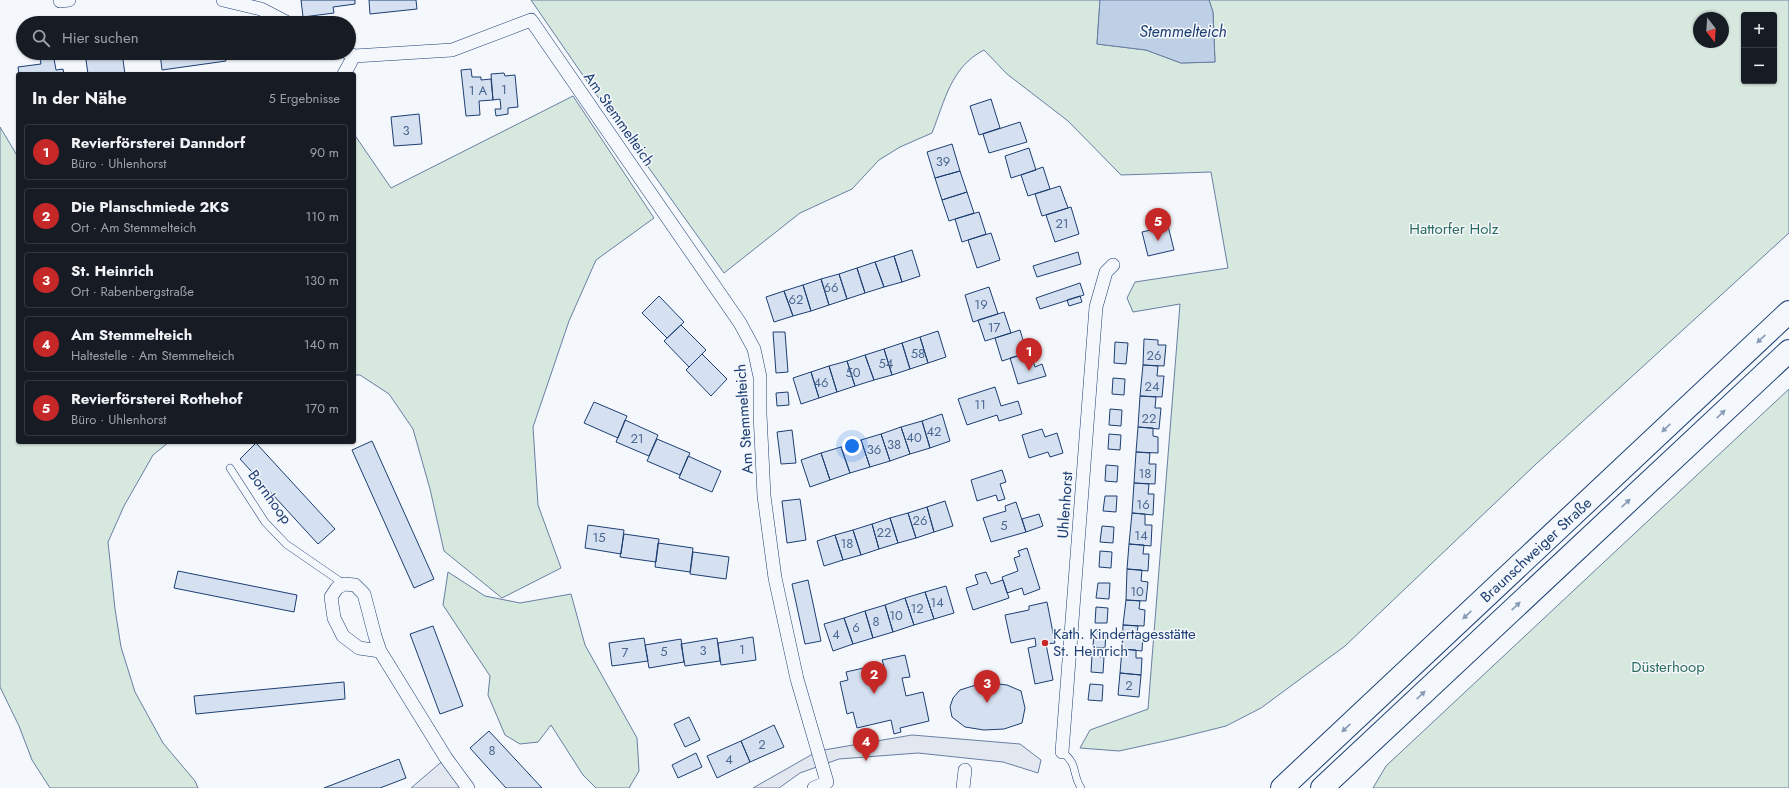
<!DOCTYPE html>
<html lang="de">
<head>
<meta charset="utf-8">
<style>
	:root { --surface:#171b24; --page:#242831; --text:#f1f3f6; --muted:#9ea1a6; --line:#363941; --accent:#c62828 }
	body { margin:0; font-family:Jost,sans-serif; background:var(--page); color:var(--text) }
	.controls { position:absolute; right:12px; top:12px; display:grid; overflow:hidden; border-radius:4px; box-shadow:0 1px 3px #0004 }
	.controls button { width:36px; height:36px; display:grid; place-items:center; padding:0; border:0; border-bottom:1px solid var(--line); background:var(--surface); color:var(--text); font:20px sans-serif }
	.compass { position:absolute; left:1693px; top:12px; width:36px; height:36px; border-radius:50%; background:var(--surface); box-shadow:0 1px 3px #0004; rotate:163deg }
	.you { position:absolute; left:852px; top:446px; width:14px; height:14px; margin:-10px; border:3px solid #fff; border-radius:50%; background:#1a73e8; box-shadow:0 0 0 6px #1a73e833 }
	.badge { display:grid; place-items:center; width:26px; height:26px; border-radius:50%; background:var(--accent); color:#fff; font-size:13px; font-weight:700 }
	.pin { position:absolute; translate:-50% -33px; filter:drop-shadow(0 1px 2px #0008) }
	.pin::after { content:''; position:absolute; top:21px; width:14px; height:12px; background:inherit; clip-path:polygon(0 0,100% 0,50% 100%) }
	.list { margin:0; padding:0; list-style:none }
	h2 { display:flex; justify-content:space-between; align-items:center; height:52px; margin:0; padding:0 16px; font-size:17px }
	h2 small { font-size:13px; font-weight:400; color:var(--muted) }
	.list li { display:grid; grid-template-columns:26px 1fr auto; gap:12px; align-items:center; box-sizing:border-box; height:56px; margin:0 8px 8px; padding:0 8px; border:1px solid var(--line); border-radius:4px }
	.list b { display:block; font-size:15px; white-space:nowrap }
	.list p { margin:0; font-size:13px; white-space:nowrap; color:var(--muted) }
	.list em { font-size:13px; font-style:normal; color:var(--muted) }
	.icon { flex:none; width:22px; height:22px; fill:none; stroke:currentColor; stroke-width:2; stroke-linecap:round; stroke-linejoin:round }
	.map { position:relative; flex:none; width:1789px; height:788px; overflow:hidden }
	.search { position:absolute; background:var(--surface); box-shadow:0 1px 3px #0004; left:16px; top:16px; width:340px; height:44px; display:flex; align-items:center; gap:10px; box-sizing:border-box; padding:0 14px; border-radius:22px; color:var(--muted); font-size:15px }
	.panel { position:absolute; background:var(--surface); box-shadow:0 1px 3px #0004; left:16px; top:72px; width:340px; height:372px; border-radius:4px }
	.map>svg:first-child { display:block }
	.green { fill:#d7e8df; stroke:#687fa3; fill-rule:evenodd }
	.parking { fill:#e3e8f0; stroke:#687fa3 }
	.water { fill:#bed0e5; stroke:#687fa3 }
	.building { fill:#d5e0f0; stroke:#1d3f73 }
	.lines { fill:none; stroke-linecap:round; stroke-linejoin:round }
	.lane-casing { stroke:#1d3f73; stroke-width:8 }
	.street-casing { stroke:#1d3f73; stroke-width:14 }
	.highway-casing { stroke:#1d3f73; stroke-width:24 }
	.lane { stroke:#f4f7fb; stroke-width:7 }
	.street { stroke:#f4f7fb; stroke-width:13 }
	.highway { stroke:#f4f7fb; stroke-width:22 }
	.oneway { fill:#889bb7 }
	.poi-dot { fill:#c62828; stroke:#f4f7fb; stroke-width:1.5 }
	.labels { text-anchor:middle; stroke-width:3; stroke-linejoin:round; paint-order:stroke }
	.number-label { font-size:13px; fill:#4b6792 }
	.street-label { font-size:15px; fill:#1d3f73; stroke:#f4f7fb }
	.park-label { font-size:15px; fill:#2c6c60; stroke:#f4f7fb }
	.poi-label { font-size:15px; fill:#1d3f73; stroke:#f4f7fb; text-anchor:start }
	.water-label { font-size:16px; font-style:italic; fill:#1d3f73; stroke:#f4f7fb }
</style>
</head>
<body>
<div class="map">
<svg width="1789" height="788" viewBox="0 0 1789 788">
	<rect width="100%" height="100%" fill="#f4f7fb"/>
	<path class="green" d="M531,0H1100L1097,44L1146,50L1181,63L1215,62L1213,12L1209,0H1789V233L1535,465L1345,646L1261,708L1226,726L1174,739L1119,751L1080,748L1090,730L1148,709L1180,304L1133,312L1127,298L1135,282L1228,268L1211,172L1121,175L1068,121L1007,74L984,50C951,67 945,100 932,133L900,147L879,160L852,189L800,213L724,273L591,87ZM1744,15H1774V81H1744ZM1699,18H1723V42H1699Z
		M573,96L654,218L596,260L569,321L533,427L538,505L561,568L502,598L444,551L430,489L413,429L389,394L360,375H354V134L391,188Z
		M0,127L18,157V442H169L153,455L124,506L108,542L115,609L121,647L135,692L163,743L195,781L198,788H50L32,760L19,726L0,687Z
		M1789,389V788H1373L1386,766Z
		M448,572L485,596L520,603L571,594L585,645L637,738L639,771L629,788H596L583,775L551,725L538,742L520,744L505,735L488,695L490,676L443,605Z"/>
	<path class="parking" d="M912,735L1020,744L1041,760L1038,773L1003,762L918,753L839,759L800,773L779,788H753L818,751Z
		M446,758L465,788H411Z"/>
	<path class="water" d="M1100,0H1209L1213,12L1215,62L1181,63L1146,50L1097,44Z"/>
	<path class="building" d="M301,0H355V4L333,7L334,13L303,17Z
		M369,0H416L417,9L370,14Z
		M190,19V23H174V21Z
		M39,53H53L56,70L63,69L64,74H19L18,67L41,64Z
		M85,53H122L125,74H88Z
		M160,53H224L226,61L162,70Z
		M471,69L472,77H481V80L491,79L493,100L479,101L480,115L466,116L461,70Z
		M504,73L505,76L515,75L518,107L508,108V114L496,116L495,109H501L500,99L493,100L491,74Z
		M991,99L1000,128L979,135L970,106Z
		M419,114L422,144L394,146L391,117Z
		M1020,122L1027,142L989,153L983,134Z
		M952,144L960,171L935,178L927,152Z
		M1029,148L1036,170L1011,178L1005,156Z
		M1043,167L1050,189L1028,196L1021,175Z
		M960,171L967,192L942,200L935,178Z
		M1060,186L1068,208L1042,216L1035,194Z
		M967,192L974,213L949,221L942,200Z
		M1071,207L1079,234L1055,242L1046,215Z
		M979,212L986,234L962,242L955,219Z
		M1168,226L1174,250L1148,256L1142,232Z
		M991,233L1000,260L977,268L968,240Z
		M912,250L920,276L902,282L894,256Z
		M1078,252L1081,264L1037,277L1033,266Z
		M894,256L902,282L884,287L875,262Z
		M875,262L884,287L865,293L857,268Z
		M857,268L865,293L847,299L839,274Z
		M839,274L847,299L829,305L821,279Z
		M821,279L829,305L811,311L803,285Z
		M1080,283L1084,295L1040,309L1036,298Z
		M803,285L811,311L793,316L784,291Z
		M989,287L998,314L973,322L965,295Z
		M784,291L793,316L774,322L766,297Z
		M659,296L684,322L667,338L642,313Z
		M1080,296L1082,302L1069,306L1067,300Z
		M1004,312L1011,333L985,341L978,320Z
		M681,325L706,350L689,367L664,341Z
		M1020,330L1027,353L1002,361L995,338Z
		M938,331L946,357L928,363L920,337Z
		M773,332H785L788,372L776,373Z
		M920,337L928,363L910,369L902,343Z
		M1144,339L1158,340V345H1166L1164,366L1143,365Z
		M1115,342L1128,343L1126,364L1114,363Z
		M902,343L910,369L892,375L884,349Z
		M884,349L892,375L874,380L865,355Z
		M1030,352L1035,367L1042,364L1046,376L1018,384L1010,358Z
		M702,354L727,379L711,396L686,370Z
		M865,355L874,380L855,386L847,361Z
		M847,361L855,386L837,392L829,366Z
		M1143,365L1158,366L1157,376H1164L1162,397L1140,396Z
		M829,366L837,392L819,398L811,372Z
		M811,372L819,398L801,404L793,378Z
		M1113,378L1125,379L1124,395L1112,394Z
		M995,387L1001,406L1018,401L1022,414L999,421L997,415L967,425L958,399Z
		M788,392L789,405L777,406L776,393Z
		M1140,396L1156,397L1155,408H1161L1159,429L1138,427Z
		M594,402L627,416L618,438L584,423Z
		M1110,409L1122,410L1121,426L1109,425Z
		M942,414L950,441L930,448L922,421Z
		M625,420L658,435L649,456L616,442Z
		M922,421L930,448L910,454L901,427Z
		M901,427L910,454L890,461L881,434Z
		M1138,427L1153,428V436L1158,437V453L1136,452Z
		M1042,429L1045,437L1057,433L1063,453L1050,457L1048,452L1029,458L1022,435Z
		M792,430L796,463L781,464L777,432Z
		M881,434L890,461L870,467L861,440Z
		M1109,434L1121,435L1120,450L1108,449Z
		M657,439L690,453L680,475L647,461Z
		M861,440L870,467L850,473L841,447Z
		M372,441L434,579L414,588L352,450Z
		M256,443L335,529L318,544L240,459Z
		M841,447L850,473L830,480L821,453Z
		M1136,452L1150,453L1149,464H1156L1155,484L1134,483Z
		M821,453L830,480L810,487L801,460Z
		M688,456L721,471L712,492L679,478Z
		M1106,465L1118,466L1117,482L1105,481Z
		M1002,470L1006,482L1000,484L1005,499L998,501L996,495L977,501L971,480Z
		M1134,483L1149,484L1148,494H1154L1153,515L1132,513Z
		M1105,496H1117L1116,512L1103,511Z
		M800,499L806,540L787,543L782,501Z
		M945,501L953,526L934,532L927,507Z
		M1016,502L1026,532L991,542L983,518L1006,511L1005,506Z
		M927,507L934,532L916,538L908,513Z
		M908,513L916,538L898,543L890,518Z
		M1132,513L1145,514V525H1152L1151,546L1129,544Z
		M1039,514L1043,526L1026,532L1022,519Z
		M890,518L898,543L879,549L872,524Z
		M872,524L879,549L861,555L853,530Z
		M588,525L624,530L621,554L585,548Z
		M1102,526L1114,527L1113,543L1100,542Z
		M853,530L861,555L843,560L835,535Z
		M624,534L659,539L656,562L620,557Z
		M835,535L843,560L824,566L817,541Z
		M658,543L693,548L690,572L655,567Z
		M1129,544L1144,545L1143,554H1149L1148,571L1127,569Z
		M1027,548L1040,589L1024,595L1022,588L1007,593L1002,577L1018,571L1014,558L1020,556L1018,551Z
		M1100,551L1112,552L1111,568L1099,567Z
		M693,552L729,557L726,579L690,574Z
		M1127,569L1142,570L1141,581L1148,582L1146,601L1126,600Z
		M178,571L297,595L294,612L174,588Z
		M986,572L991,584L1003,580L1009,598L973,610L966,588L978,584L975,575Z
		M808,580L821,641L805,644L792,584Z
		M1098,583H1110L1109,599L1096,598Z
		M946,586L954,613L934,619L925,592Z
		M925,592L934,619L914,625L905,598Z
		M905,598L914,625L893,632L885,605Z
		M1126,600L1140,601L1139,609L1145,610L1144,626L1123,625Z
		M1047,602L1055,643L1046,644L1053,680L1035,684L1028,648L1036,646L1035,638L1011,643L1005,615L1029,610V606Z
		M885,605L893,632L873,638L865,611Z
		M1096,607L1108,608L1107,623H1095Z
		M865,611L873,638L853,644L844,618Z
		M844,618L853,644L833,651L824,624Z
		M1123,625L1138,626L1137,634H1143L1142,651L1122,649Z
		M433,626L463,706L440,714L410,634Z
		M1094,631L1106,632L1105,648L1093,647Z
		M753,637L756,660L721,665L718,643Z
		M644,638L648,661L612,666L609,643Z
		M717,638L720,661L685,666L681,644Z
		M681,639L684,662L649,668L645,645Z
		M1122,649L1136,650V658H1142L1141,675L1120,673Z
		M905,655L910,677L902,678L906,696L923,692L929,721L900,728L901,732L894,734L891,720L857,728L853,712L847,714L840,682L848,680L846,672L868,667V670L884,666L882,660Z
		M1092,656L1104,657L1103,673L1091,672Z
		M1120,673L1141,675L1139,697L1118,695Z
		M344,682L345,699L196,714L194,696Z
		M990,683L1007,685L1021,691L1025,708L1022,723L1004,729L984,730L965,727L952,717L950,707L953,698L960,690L979,684Z
		M1090,684L1103,685L1102,701L1088,700Z
		M689,717L700,740L685,747L674,724Z
		M774,725L784,747L750,762L741,741Z
		M489,731L542,788H506L470,748Z
		M741,741L750,762L717,778L707,756Z
		M696,753L702,767L678,778L672,765Z
		M399,759L406,778L380,788H324Z"/>
	<g class="lines">
		<g class="lane-casing">
			<path id="lane" d="M230,468L265,522L286,544L344,584
				M1062,752C1079,765 1071,772 1081,788"/>
		</g>
		<g class="street-casing">
			<path id="street" d="M223,0L261,9L288,23
				M60,1L69,0
				M348,53L354,56L452,50L531,20L740,323L754,349L760,377V414L764,496L775,578L797,679L827,782L814,788
				M344,74L354,56
				M380,651L359,648L343,636L334,618L331,597L337,588L344,584L355,585L364,594L375,636L380,651L446,758L468,788
				M1062,752L1096,307L1106,272L1113,265
				M963,788L965,770"/>
		</g>
		<g class="highway-casing">
			<path id="highway" d="M1282,788L1789,312
				M1322,788L1789,351"/>
		</g>
		<use href="#lane" class="lane"/>
		<use href="#street" class="street"/>
		<use href="#highway" class="highway"/>
	</g>
	<defs><path id="oneway-solid" d="M-6-.8H1V-3.2L6.5 0L1 3.2V.8H-6Z"/></defs>
	<g class="oneway">
		<use href="#oneway-solid" transform="translate(1761 339) rotate(137)"/>
		<use href="#oneway-solid" transform="translate(1721 414) rotate(-43)"/>
		<use href="#oneway-solid" transform="translate(1666 428) rotate(137)"/>
		<use href="#oneway-solid" transform="translate(1626 503) rotate(-43)"/>
		<use href="#oneway-solid" transform="translate(1516 606) rotate(-43)"/>
		<use href="#oneway-solid" transform="translate(1467 615) rotate(137)"/>
		<use href="#oneway-solid" transform="translate(1421 695) rotate(-43)"/>
		<use href="#oneway-solid" transform="translate(1346 728) rotate(137)"/>
	</g>
	<circle class="poi-dot" cx="1045" cy="643" r="4"/>
	<g class="labels">
		<g class="number-label">
			<text x="504" y="94">1</text>
			<text x="478" y="95">1 A</text>
			<text x="406" y="135">3</text>
			<text x="943" y="166">39</text>
			<text x="1062" y="228">21</text>
			<text x="831" y="292">66</text>
			<text x="796" y="304">62</text>
			<text x="981" y="309">19</text>
			<text x="994" y="332">17</text>
			<text x="918" y="358">58</text>
			<text x="1154" y="360">26</text>
			<text x="886" y="368">54</text>
			<text x="853" y="377">50</text>
			<text x="821" y="387">46</text>
			<text x="1152" y="391">24</text>
			<text x="980" y="409">11</text>
			<text x="1149" y="423">22</text>
			<text x="934" y="436">42</text>
			<text x="914" y="442">40</text>
			<text x="637" y="443">21</text>
			<text x="894" y="449">38</text>
			<text x="874" y="454">36</text>
			<text x="1145" y="478">18</text>
			<text x="1143" y="509">16</text>
			<text x="920" y="525">26</text>
			<text x="1004" y="530">5</text>
			<text x="884" y="537">22</text>
			<text x="1141" y="540">14</text>
			<text x="599" y="542">15</text>
			<text x="847" y="548">18</text>
			<text x="1137" y="596">10</text>
			<text x="937" y="607">14</text>
			<text x="917" y="613">12</text>
			<text x="896" y="620">10</text>
			<text x="876" y="626">8</text>
			<text x="856" y="632">6</text>
			<text x="836" y="639">4</text>
			<text x="742" y="654">1</text>
			<text x="703" y="655">3</text>
			<text x="664" y="656">5</text>
			<text x="625" y="657">7</text>
			<text x="1129" y="690">2</text>
			<text x="762" y="749">2</text>
			<text x="492" y="755">8</text>
			<text x="729" y="764">4</text>
		</g>
		<g class="street-label">
			<text transform="translate(619 119) rotate(55)" y="5">Am Stemmelteich</text>
			<text transform="translate(744 419) rotate(-94)" y="5">Am Stemmelteich</text>
			<text transform="translate(270 497) rotate(54)" y="5">Bornhoop</text>
			<text transform="translate(1065 505) rotate(-86)" y="5">Uhlenhorst</text>
			<text transform="translate(1536 550) rotate(-43)" y="5">Braunschweiger Straße</text>
		</g>
		<g class="park-label">
			<text x="1454" y="234">Hattorfer Holz</text>
			<text x="1668" y="672">Düsterhoop</text>
		</g>
		<g class="poi-label">
			<text x="1053" y="639">Kath. Kindertagesstätte<tspan x="1053" dy="17">St. Heinrich</tspan></text>
		</g>
		<g class="water-label">
			<text x="1183" y="37">Stemmelteich</text>
		</g>
	</g>
</svg>
<div class="controls">
<button>+</button>
<button>−</button>
</div>
<svg class="compass" viewBox="-18 -18 36 36"><path d="M0-13l5 13h-10z" fill="#e53935"/><path d="M0 13l5-13h-10z" fill="#9ea1a6"/></svg>
<div class="you"></div>
<div class="pin badge" style="left:1029px;top:371px">1</div>
<div class="pin badge" style="left:874px;top:694px">2</div>
<div class="pin badge" style="left:987px;top:703px">3</div>
<div class="pin badge" style="left:866px;top:761px">4</div>
<div class="pin badge" style="left:1158px;top:241px">5</div>
<div class="search"><svg class="icon" aria-label="search" viewBox="0 0 24 24"><circle cx="10" cy="10" r="6"/><path d="M15 15l6 6"/></svg>Hier suchen</div>
<section class="panel">
<h2>In der Nähe<small>5 Ergebnisse</small></h2>
<ul class="list">
<li><span class="badge">1</span><div><b>Revierförsterei Danndorf</b><p>Büro · Uhlenhorst</p></div><em>90 m</em></li>
<li><span class="badge">2</span><div><b>Die Planschmiede 2KS</b><p>Ort · Am Stemmelteich</p></div><em>110 m</em></li>
<li><span class="badge">3</span><div><b>St. Heinrich</b><p>Ort · Rabenbergstraße</p></div><em>130 m</em></li>
<li><span class="badge">4</span><div><b>Am Stemmelteich</b><p>Haltestelle · Am Stemmelteich</p></div><em>140 m</em></li>
<li><span class="badge">5</span><div><b>Revierförsterei Rothehof</b><p>Büro · Uhlenhorst</p></div><em>170 m</em></li>
</ul>
</section>
</div>
</body>
</html>
